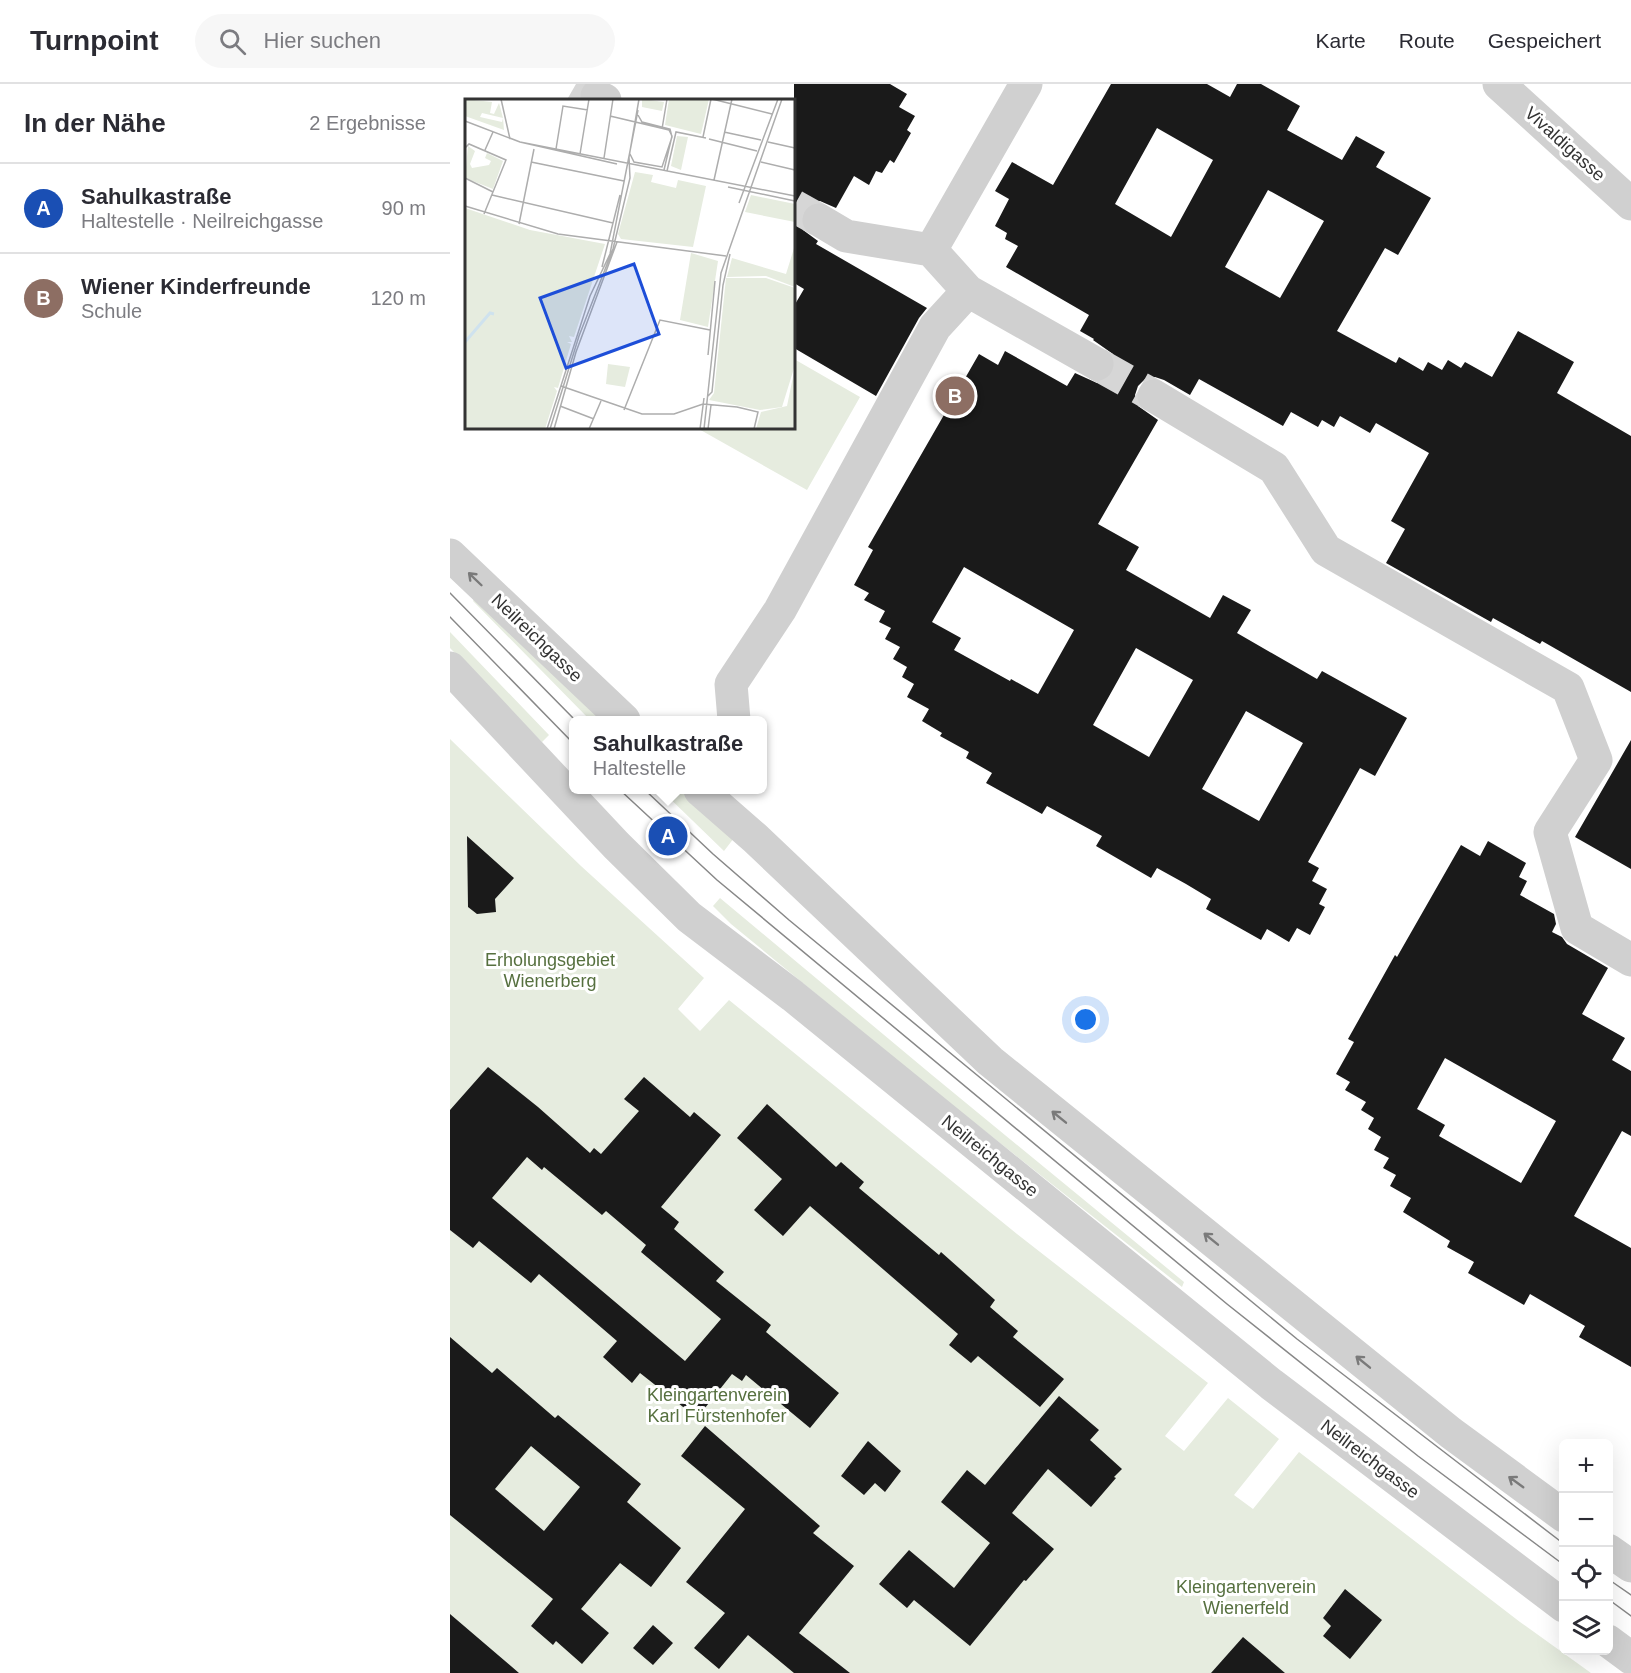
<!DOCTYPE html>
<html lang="de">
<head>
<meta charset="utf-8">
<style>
	:root { --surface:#fff; --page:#f7f7f7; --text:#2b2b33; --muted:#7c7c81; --line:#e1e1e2; --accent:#0f766e }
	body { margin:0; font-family:Arial,sans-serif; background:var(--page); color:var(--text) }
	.controls { position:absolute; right:18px; bottom:18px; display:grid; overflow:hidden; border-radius:9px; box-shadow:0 6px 24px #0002 }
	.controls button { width:54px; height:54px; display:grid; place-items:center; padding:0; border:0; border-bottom:2px solid var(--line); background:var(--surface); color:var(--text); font:30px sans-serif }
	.you { position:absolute; left:636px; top:936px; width:21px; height:21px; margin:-15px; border:4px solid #fff; border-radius:50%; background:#1a73e8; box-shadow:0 0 0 9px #1a73e833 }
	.badge { display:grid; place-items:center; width:39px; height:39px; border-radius:50%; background:var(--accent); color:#fff; font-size:20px; font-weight:700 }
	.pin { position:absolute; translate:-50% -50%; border:3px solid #fff; box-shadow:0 2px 6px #0006 }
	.popup { position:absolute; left:119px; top:632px; width:198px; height:78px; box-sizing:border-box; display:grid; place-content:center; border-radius:9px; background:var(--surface); filter:drop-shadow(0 2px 4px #0005); font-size:20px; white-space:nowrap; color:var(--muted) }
	.popup b { font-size:22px; color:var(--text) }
	.popup::after { content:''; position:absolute; left:50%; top:100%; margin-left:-12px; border:12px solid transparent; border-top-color:var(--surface) }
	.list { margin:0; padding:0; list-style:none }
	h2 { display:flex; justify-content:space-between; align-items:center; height:78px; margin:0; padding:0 24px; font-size:26px }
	h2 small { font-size:20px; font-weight:400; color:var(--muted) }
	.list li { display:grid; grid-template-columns:39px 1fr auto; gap:18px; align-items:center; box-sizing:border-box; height:90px; padding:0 24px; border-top:2px solid var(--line) }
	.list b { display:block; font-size:22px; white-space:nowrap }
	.list p { margin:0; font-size:20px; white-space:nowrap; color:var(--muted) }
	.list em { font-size:20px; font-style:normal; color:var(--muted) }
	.icon { flex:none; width:33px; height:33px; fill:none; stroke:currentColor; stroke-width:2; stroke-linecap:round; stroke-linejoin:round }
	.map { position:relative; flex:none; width:1181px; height:1589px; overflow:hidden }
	header { display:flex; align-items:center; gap:36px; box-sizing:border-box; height:84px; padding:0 30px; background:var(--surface); border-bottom:2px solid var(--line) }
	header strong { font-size:28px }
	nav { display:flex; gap:33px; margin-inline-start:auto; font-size:21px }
	.search { width:420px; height:54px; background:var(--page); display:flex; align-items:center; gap:15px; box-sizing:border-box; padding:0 21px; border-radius:33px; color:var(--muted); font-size:22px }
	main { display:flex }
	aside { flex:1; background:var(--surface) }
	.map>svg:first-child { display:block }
	.green { fill:#e6ecdf }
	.building { fill:#1a1a1a; fill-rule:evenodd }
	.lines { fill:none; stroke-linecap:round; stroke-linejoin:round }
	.minor-tunnel { stroke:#d6d6d6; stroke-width:33; stroke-dasharray:33 16; stroke-linecap:butt }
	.minor { stroke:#d0d0d0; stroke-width:33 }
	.tram { stroke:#888; stroke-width:1.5 }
	.oneway { stroke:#7a7a7a }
	.labels { text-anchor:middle; stroke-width:6; stroke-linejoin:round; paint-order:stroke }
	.street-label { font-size:18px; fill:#333; stroke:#fff }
	.park-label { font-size:18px; fill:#56703f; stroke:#fff }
	.inset-river { fill:none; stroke:#cfe2ee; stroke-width:3 }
	.inset-road { fill:none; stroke:#adadad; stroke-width:1.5 }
	.view { fill:#1d4ed8; fill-opacity:0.15; stroke:#1d4ed8; stroke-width:3 }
	.inset-edge { fill:none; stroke:#333; stroke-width:3 }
</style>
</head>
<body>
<header>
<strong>Turnpoint</strong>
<div class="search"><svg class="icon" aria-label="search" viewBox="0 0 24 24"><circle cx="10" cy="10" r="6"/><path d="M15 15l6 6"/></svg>Hier suchen</div>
<nav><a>Karte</a><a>Route</a><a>Gespeichert</a></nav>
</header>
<main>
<aside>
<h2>In der Nähe<small>2 Ergebnisse</small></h2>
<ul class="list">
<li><span class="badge" style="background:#1a4fb4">A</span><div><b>Sahulkastraße</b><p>Haltestelle · Neilreichgasse</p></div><em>90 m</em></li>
<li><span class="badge" style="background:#8d6e63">B</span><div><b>Wiener Kinderfreunde</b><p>Schule</p></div><em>120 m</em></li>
</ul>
</aside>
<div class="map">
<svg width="1181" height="1589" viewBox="0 0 1181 1589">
	<rect width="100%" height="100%" fill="#fff"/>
	<path class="green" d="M344,275L410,313L357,406L247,344H344Z
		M25,513L158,636H140L23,517Z
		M0,548L99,651L92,658L0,564Z
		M0,655L131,782L254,894L228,925L250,947L279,916L567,1150L758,1299L715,1352L734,1367L778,1314L829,1355L784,1411L803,1425L849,1368L1070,1538L1141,1589H0Z
		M211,706H232L284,754L274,767Z
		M270,814L482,991L734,1198L732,1203L488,1010L281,840L263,822Z"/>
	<path class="building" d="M344,0H440L457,10L449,23L465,32L457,46L461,49L444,79L440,76L432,89L426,87L419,101L404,92L386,124L370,117L360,119L353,126L350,135L353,146L368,157L366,160L477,224L469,234L426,312L344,264V222L354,205L344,199V201Z
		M661,0H757L780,13L787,0H811L850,22L837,46L892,76L906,52L935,68L926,83L981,114L948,171L935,164L887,247L946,279L949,273L973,287L978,278L992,286L998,276L1011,284L1015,278L1042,293L1068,247L1124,278L1107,309L1181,352V608L1092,557L1090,560L1043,534L1041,538L936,479L955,445L941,437L979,369L926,339L920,349L890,332L884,343L872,336L868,343L841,328L833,342L749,295L740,311L714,296L705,293L695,295L688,302L685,311L688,322L708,336L648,440L689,463L676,486L760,534L773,511L801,526L787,549L867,595L872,587L957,634L925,692L910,684L858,778L869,784L862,797L877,805L869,820L875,823L860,851L847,844L839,858L817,845L811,856L756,825L761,815L736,800L707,784L701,794L646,762L652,752L597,722L592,730L536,699L542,689L516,674L519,668L490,652L492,649L472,637L479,625L457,613L464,600L452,593L457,583L443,575L450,563L435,555L441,544L429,538L435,527L414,516L419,509L404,501L423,466L418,463L529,270L548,281L555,267L617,302L625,289L647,299L657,296L664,289L666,279L663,270L643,256L644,255L630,247L639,231L556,183L568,162L555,155L557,149L545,142L559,115L545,107L562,78L603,101ZM707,44L763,76L721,153L665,120ZM818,106L874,137L830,214L775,183ZM514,483L624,546L588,610L561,595L560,597L504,566L511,554L482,538ZM686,564L743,596L699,673L643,641ZM796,627L853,659L809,737L752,705Z
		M1181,656V785L1125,753Z
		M17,752L64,794L45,815L46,828L27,830L18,823Z
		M1038,757L1076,779L1069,793L1077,797L1070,811L1104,830L1106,840L1102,848L1112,853L1117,860L1158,884L1132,930L1175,954L1162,976L1181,987V1052L1172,1047L1124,1132L1181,1164V1283L1129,1253L1135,1242L1080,1210L1074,1221L1018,1189L1024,1178L997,1163L1000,1157L953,1128L961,1114L940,1102L946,1091L933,1084L939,1074L924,1066L931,1053L918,1045L924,1034L911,1026L916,1018L895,1006L900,998L886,990L904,958L898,955L945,871L947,873L1011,761L1030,772ZM995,974L1106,1037L1071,1099L989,1052L995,1041L967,1025Z
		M38,983L88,1023L140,1069L144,1064L151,1070L189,1027L174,1015L194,993L240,1033L244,1028L271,1051L211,1123L229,1138L224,1145L274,1188L266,1197L321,1241L316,1248L389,1309L360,1344L296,1291L292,1297L282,1290L247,1334L190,1289L182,1299L153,1273L167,1257L89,1190L81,1199L29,1157L23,1164L0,1146V1026ZM77,1073L92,1086L94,1083L152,1131L156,1127L196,1161L191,1168L271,1235L235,1277L42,1114Z
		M317,1020L386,1083L391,1078L414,1098L409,1104L489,1171L491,1168L545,1216L540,1223L568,1247L563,1253L614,1295L590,1323L528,1272L521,1279L499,1261L508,1250L360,1122L333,1152L304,1126L332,1095L287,1054Z
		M0,1253L42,1289L47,1284L105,1334L108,1331L191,1400L177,1418L231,1464L201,1503L170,1479L131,1525L159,1549L132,1580L106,1557L103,1561L81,1542L103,1515L0,1431ZM81,1362L130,1403L94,1447L45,1405Z
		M609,1312L649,1346L640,1356L672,1385L664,1393L666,1394L641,1423L598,1385L562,1429L604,1465L576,1497L574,1496L520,1562L464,1516L457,1524L429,1500L459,1466L504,1504L540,1459L491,1418L517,1386L535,1401Z
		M255,1342L370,1442L363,1449L404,1482L349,1549L400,1589H344L298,1551L269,1585L244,1564L275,1529L236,1498L295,1425L231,1372Z
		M418,1357L451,1387L435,1408L425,1399L414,1411L391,1392Z
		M895,1505L932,1536L900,1575L873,1552L881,1542L873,1534Z
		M0,1530L69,1589H0Z
		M203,1541L223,1559L203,1581L183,1564Z
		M793,1553L835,1589H761Z"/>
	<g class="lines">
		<path class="minor-tunnel" d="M126,0L147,12
			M344,122L369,136
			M647,280L704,312"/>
		<path class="minor" d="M1049,0L1181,120
			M147,12L155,16
			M369,136L396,152L481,166
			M518,207L647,280
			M704,312L824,384L876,466L1118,604L1146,676L1100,748L1127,844L1181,876
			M0,471L174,636
			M0,584L166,761L239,833L343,912L821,1300L1114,1522
			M284,636L281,600L330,526L485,243L518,207L481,166L576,0
			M250,706L305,754L540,977L1001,1349L1114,1432
			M1158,1466L1181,1482
			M1158,1557L1181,1574"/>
		<path class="tram" d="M0,509L125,636
			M0,533L124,660
			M170,706L267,796L777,1220L968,1372L1114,1481
			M195,706L263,770L339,836L847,1255L1114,1460
			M1158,1495L1181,1511
			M1158,1515L1181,1532"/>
	</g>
	<defs><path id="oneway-shaft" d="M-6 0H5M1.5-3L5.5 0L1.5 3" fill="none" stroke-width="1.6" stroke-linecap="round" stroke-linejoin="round" transform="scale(1.5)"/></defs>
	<g class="oneway">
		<use href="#oneway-shaft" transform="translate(25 495) rotate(-136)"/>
		<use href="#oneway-shaft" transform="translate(609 1033) rotate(-141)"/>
		<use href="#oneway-shaft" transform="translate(761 1155) rotate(-141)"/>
		<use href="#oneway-shaft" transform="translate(913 1278) rotate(-141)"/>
		<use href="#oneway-shaft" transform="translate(1066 1398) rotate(-144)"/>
	</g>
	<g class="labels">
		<g class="street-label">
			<text transform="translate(1115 60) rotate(42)" y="6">Vivaldigasse</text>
			<text transform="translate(87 554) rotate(44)" y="6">Neilreichgasse</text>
			<text transform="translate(540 1072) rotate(39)" y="6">Neilreichgasse</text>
			<text transform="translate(920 1375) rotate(37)" y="6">Neilreichgasse</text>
		</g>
		<g class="park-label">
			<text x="100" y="882">Erholungsgebiet<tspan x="100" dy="21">Wienerberg</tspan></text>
			<text x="267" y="1317">Kleingartenverein<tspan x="267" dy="21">Karl Fürstenhofer</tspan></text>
			<text x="796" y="1509">Kleingartenverein<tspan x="796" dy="21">Wienerfeld</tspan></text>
		</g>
	</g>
	<g transform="translate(15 15)">
		<rect width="330" height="330" fill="#fff"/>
		<path d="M0,0L27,3L25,14L29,15L34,4L38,19L17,14L15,18L37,23L38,19L39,31L0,17ZM177,0L199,3L197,12L177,8ZM204,0H244L236,35L200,26ZM212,37L223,38L216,71L206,67ZM3,47L10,52L5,65L7,69L24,66L26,62L20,59L22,54L38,62L28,90L0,79ZM170,73L188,76L186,83L211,89L213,81L241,87L228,148L156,140L153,135ZM286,96L330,105V123L280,113ZM0,109L65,131L140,145L109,238L104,237L107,243H102L106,245L93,289L89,288L92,292L80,330H0ZM330,146V188L301,177L262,178L267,159L321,175ZM226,154L253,162L243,228L215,221ZM261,179H301L330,189V266L317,308L295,311L244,301L249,294ZM143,265L165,268L160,288L141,285ZM330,268V330H291L296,313L322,307Z" fill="#e6ecdf"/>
		<path class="inset-river" d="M0,243L25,214L29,215"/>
		<path class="inset-road" d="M36,0L45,40M247,0L307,15M145,17L204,31L207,37L199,71M0,22L55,43L330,97M197,30L202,0M259,33L296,41M238,38L246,0M244,40L292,52M55,43L152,65M303,43L330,49M0,49L4,45L41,61L19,115M91,50L98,7L123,11M20,51L28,33M115,55L124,0M165,55L169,63L197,68L207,38L205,30L177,23L173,16M139,59L148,0M66,63L159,82M296,63L330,71M202,72L211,33L241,39M0,79L28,93M249,81L267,0M263,88L330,102M27,96L148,124M274,104L313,0M0,107L93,135L261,157M54,125L69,50M137,168L155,96M243,256L250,182M96,287L177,315H209L238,305L272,308L293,313L289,330M243,297L247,293L258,186L265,155M95,307L129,320M159,311L195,221L245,231M82,330L125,197L145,155L173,11M85,330L114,237L148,150L165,79L164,58L174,0M89,330L111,253L152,143M124,330L136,302M235,330L239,299M239,330L256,174L317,0M243,330L246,306"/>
		<path class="view" d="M169,165L194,235L101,269L75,199Z"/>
		<rect width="330" height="330" class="inset-edge"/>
	</g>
</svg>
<div class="controls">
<button>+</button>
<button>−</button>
<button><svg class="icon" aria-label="locate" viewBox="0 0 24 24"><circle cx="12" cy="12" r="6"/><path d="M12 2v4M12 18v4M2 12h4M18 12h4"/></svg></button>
<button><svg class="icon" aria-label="layers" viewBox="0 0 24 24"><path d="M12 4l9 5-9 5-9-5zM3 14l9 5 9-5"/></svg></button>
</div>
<div class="you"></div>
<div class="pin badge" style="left:218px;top:752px;background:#1a4fb4">A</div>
<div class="popup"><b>Sahulkastraße</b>Haltestelle</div>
<div class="pin badge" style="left:505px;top:312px;background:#8d6e63">B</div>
</div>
</main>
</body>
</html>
